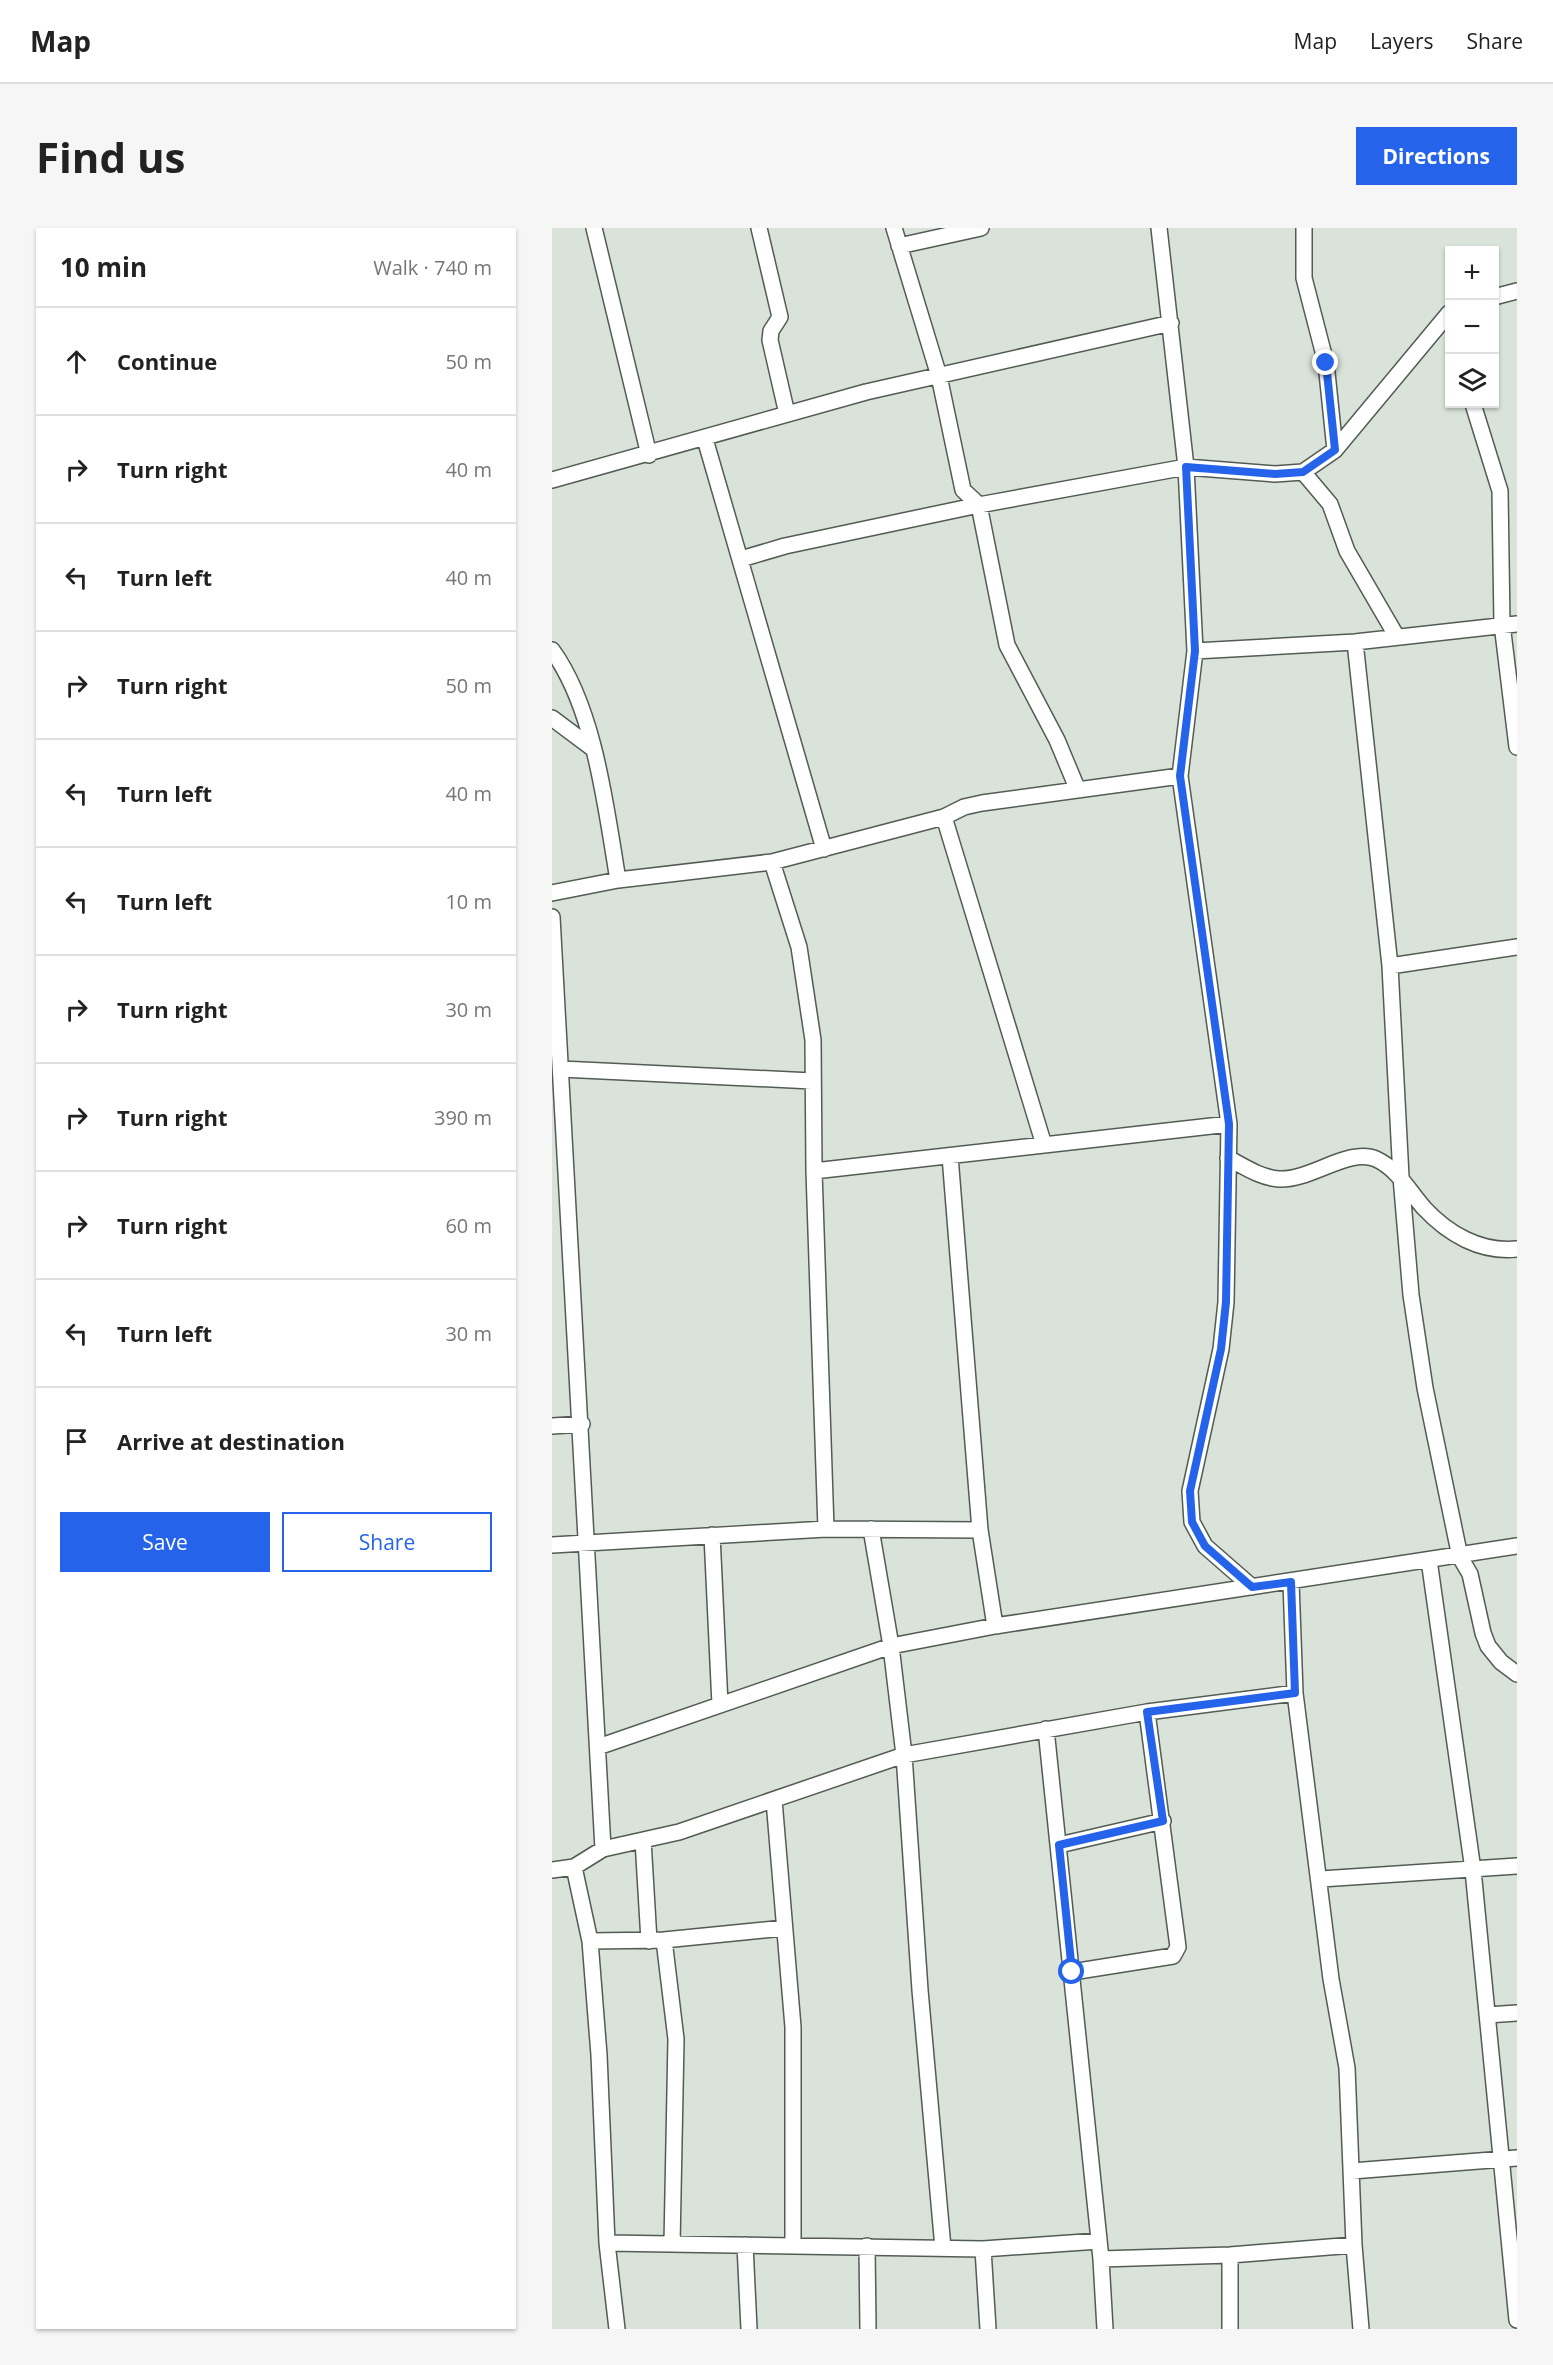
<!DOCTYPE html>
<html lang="en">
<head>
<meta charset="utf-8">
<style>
	:root { --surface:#fff; --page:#f6f6f6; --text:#222; --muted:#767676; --line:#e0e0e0; --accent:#2563eb }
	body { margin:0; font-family:"Open Sans",sans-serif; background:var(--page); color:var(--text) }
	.controls { position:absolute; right:18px; top:18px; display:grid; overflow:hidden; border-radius:0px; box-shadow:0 2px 4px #0004 }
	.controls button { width:54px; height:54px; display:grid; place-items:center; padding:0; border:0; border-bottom:2px solid var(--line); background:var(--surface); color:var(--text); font:30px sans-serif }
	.stop { position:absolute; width:18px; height:18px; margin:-14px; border:4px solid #2563eb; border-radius:50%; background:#fff }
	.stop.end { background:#2563eb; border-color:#fff; box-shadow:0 2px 6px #0008 }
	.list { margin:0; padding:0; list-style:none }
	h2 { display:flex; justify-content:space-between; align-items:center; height:78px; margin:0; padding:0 24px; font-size:26px }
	h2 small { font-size:20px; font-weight:400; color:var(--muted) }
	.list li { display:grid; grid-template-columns:39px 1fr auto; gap:18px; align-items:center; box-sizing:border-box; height:108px; padding:0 24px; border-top:2px solid var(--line) }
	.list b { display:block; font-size:22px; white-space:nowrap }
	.list em { font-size:20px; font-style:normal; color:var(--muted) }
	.actions { display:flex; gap:12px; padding:18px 24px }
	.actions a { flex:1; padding:14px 0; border:2px solid var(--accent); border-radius:0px; text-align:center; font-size:21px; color:var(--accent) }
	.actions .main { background:var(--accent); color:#fff }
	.icon { flex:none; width:33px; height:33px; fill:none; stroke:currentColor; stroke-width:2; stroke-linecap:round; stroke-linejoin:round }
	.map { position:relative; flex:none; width:965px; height:2101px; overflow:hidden; border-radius:0px }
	header { display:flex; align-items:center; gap:36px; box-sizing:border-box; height:84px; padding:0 30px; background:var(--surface); border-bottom:2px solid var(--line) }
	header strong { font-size:28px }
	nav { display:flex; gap:33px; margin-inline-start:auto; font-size:21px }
	.intro { display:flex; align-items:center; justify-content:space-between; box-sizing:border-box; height:144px; padding:0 36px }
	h1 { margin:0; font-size:42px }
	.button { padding:15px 27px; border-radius:0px; background:var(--accent); color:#fff; font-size:21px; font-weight:700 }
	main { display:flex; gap:36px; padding:0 36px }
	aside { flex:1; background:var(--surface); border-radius:0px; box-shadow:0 2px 4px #0004 }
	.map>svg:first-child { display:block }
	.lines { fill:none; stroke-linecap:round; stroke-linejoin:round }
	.street-casing { stroke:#535c53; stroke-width:18 }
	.street { stroke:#fff; stroke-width:15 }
	.route { stroke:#2563eb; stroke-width:8 }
</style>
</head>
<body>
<header>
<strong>Map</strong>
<nav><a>Map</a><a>Layers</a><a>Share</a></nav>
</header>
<div class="intro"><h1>Find us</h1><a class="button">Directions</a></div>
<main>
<aside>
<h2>10 min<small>Walk · 740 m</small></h2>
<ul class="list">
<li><svg class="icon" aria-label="ahead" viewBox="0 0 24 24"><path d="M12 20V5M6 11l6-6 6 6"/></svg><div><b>Continue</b></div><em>50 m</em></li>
<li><svg class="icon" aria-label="right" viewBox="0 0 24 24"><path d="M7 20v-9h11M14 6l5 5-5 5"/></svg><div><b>Turn right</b></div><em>40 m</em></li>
<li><svg class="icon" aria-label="left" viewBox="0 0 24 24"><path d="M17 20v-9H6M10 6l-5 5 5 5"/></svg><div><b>Turn left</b></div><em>40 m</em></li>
<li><svg class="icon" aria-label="right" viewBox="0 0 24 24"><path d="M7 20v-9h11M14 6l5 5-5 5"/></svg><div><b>Turn right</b></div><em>50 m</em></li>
<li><svg class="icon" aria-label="left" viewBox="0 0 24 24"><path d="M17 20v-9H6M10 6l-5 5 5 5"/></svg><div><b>Turn left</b></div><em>40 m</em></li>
<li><svg class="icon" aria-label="left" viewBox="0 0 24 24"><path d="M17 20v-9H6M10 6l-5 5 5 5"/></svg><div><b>Turn left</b></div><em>10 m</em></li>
<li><svg class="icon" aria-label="right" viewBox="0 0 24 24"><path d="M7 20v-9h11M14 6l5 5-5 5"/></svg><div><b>Turn right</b></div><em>30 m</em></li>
<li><svg class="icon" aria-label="right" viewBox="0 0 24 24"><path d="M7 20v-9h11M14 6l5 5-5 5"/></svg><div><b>Turn right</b></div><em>390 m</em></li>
<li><svg class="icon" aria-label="right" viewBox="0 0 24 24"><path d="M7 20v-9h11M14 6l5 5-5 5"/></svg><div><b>Turn right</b></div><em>60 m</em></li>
<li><svg class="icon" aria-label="left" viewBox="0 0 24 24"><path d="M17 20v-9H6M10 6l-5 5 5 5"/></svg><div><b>Turn left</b></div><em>30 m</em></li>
<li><svg class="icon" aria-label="arrive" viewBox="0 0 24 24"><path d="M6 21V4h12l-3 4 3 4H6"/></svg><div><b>Arrive at destination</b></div></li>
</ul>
<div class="actions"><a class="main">Save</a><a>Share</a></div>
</aside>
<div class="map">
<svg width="965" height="2101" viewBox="0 0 965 2101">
	<rect width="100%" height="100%" fill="#d9e3d9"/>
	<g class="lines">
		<g class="street-casing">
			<path id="street" d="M42,0L97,227
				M207,0L228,89L219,103L218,112L235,186
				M342,0L387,148L411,262L427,277L455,417L505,512L525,560
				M607,0L634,239L643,423L628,548L677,896L674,1074L669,1121L638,1263L640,1294L653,1318L700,1359
				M752,0V50L774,135L783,222
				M347,18L429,0
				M942,69L965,63
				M921,176L948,263L950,396L965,519
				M153,211L272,621
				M751,244L778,276L795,323L845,409
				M0,252L314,164L619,95
				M189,331L233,318L427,277L634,239L723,246L751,244L783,222L897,85
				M803,414L838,738L849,949L859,1067L873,1160L908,1329L918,1346L931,1405L936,1418L949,1434L965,1446
				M0,422C43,481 54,581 66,652
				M643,423L803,414L965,396
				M0,490L40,520
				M392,589L492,917
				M220,634L247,719L261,812L262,943L274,1301
				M0,665L66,652L220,634L392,589L412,579L430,575L628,548
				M0,689L51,1621
				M838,738L965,719
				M9,841L260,853
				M398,928L428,1302L443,1398
				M676,930C691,938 709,950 727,951C758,953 797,919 824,931C846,941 857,963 872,980C896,1006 929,1025 965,1021
				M262,943L677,896
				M0,1198L30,1196
				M319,1301L339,1418L352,1527L368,1762L391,2020
				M160,1307L168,1477
				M0,1317L274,1301L428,1302
				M877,1332L921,1642L965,2092
				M739,1354L743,1465L779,1751L795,1840L802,2017L809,2101
				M494,1501L549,2031L553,2101
				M46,1519L339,1418L443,1398L965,1318
				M222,1572L241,1799V2017
				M91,1612L97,1713
				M507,1617L611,1593
				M22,1639L38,1713L47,1827L55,2015L65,2101
				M0,1642L22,1639L51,1621L127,1604L352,1527L595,1484L743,1465
				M769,1651L965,1638
				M112,1712L124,1811L120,2016
				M38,1713L112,1712L232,1700
				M520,1744L621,1728L626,1719L595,1484
				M935,1787L965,1785
				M800,1943L965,1930
				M55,2015L431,2021L547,2013
				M193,2017L197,2101
				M315,2018L316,2101
				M431,2021L436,2101
				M549,2031L678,2027L802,2017
				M678,2101V2027"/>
		</g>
		<use href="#street" class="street"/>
	</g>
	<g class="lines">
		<path class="route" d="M520,1744L507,1617L611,1593L595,1484L743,1465L739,1354L700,1359L653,1318L640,1294L638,1263L669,1121L674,1074L677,896L628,548L643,423L634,239L723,246L751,244L783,222L774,135"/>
	</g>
</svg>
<div class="controls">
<button>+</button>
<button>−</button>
<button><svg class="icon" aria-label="layers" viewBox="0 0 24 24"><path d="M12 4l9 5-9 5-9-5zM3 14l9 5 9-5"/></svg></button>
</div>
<div class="stop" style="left:520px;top:1744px"></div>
<div class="stop end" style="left:774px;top:135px"></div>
</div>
</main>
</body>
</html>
